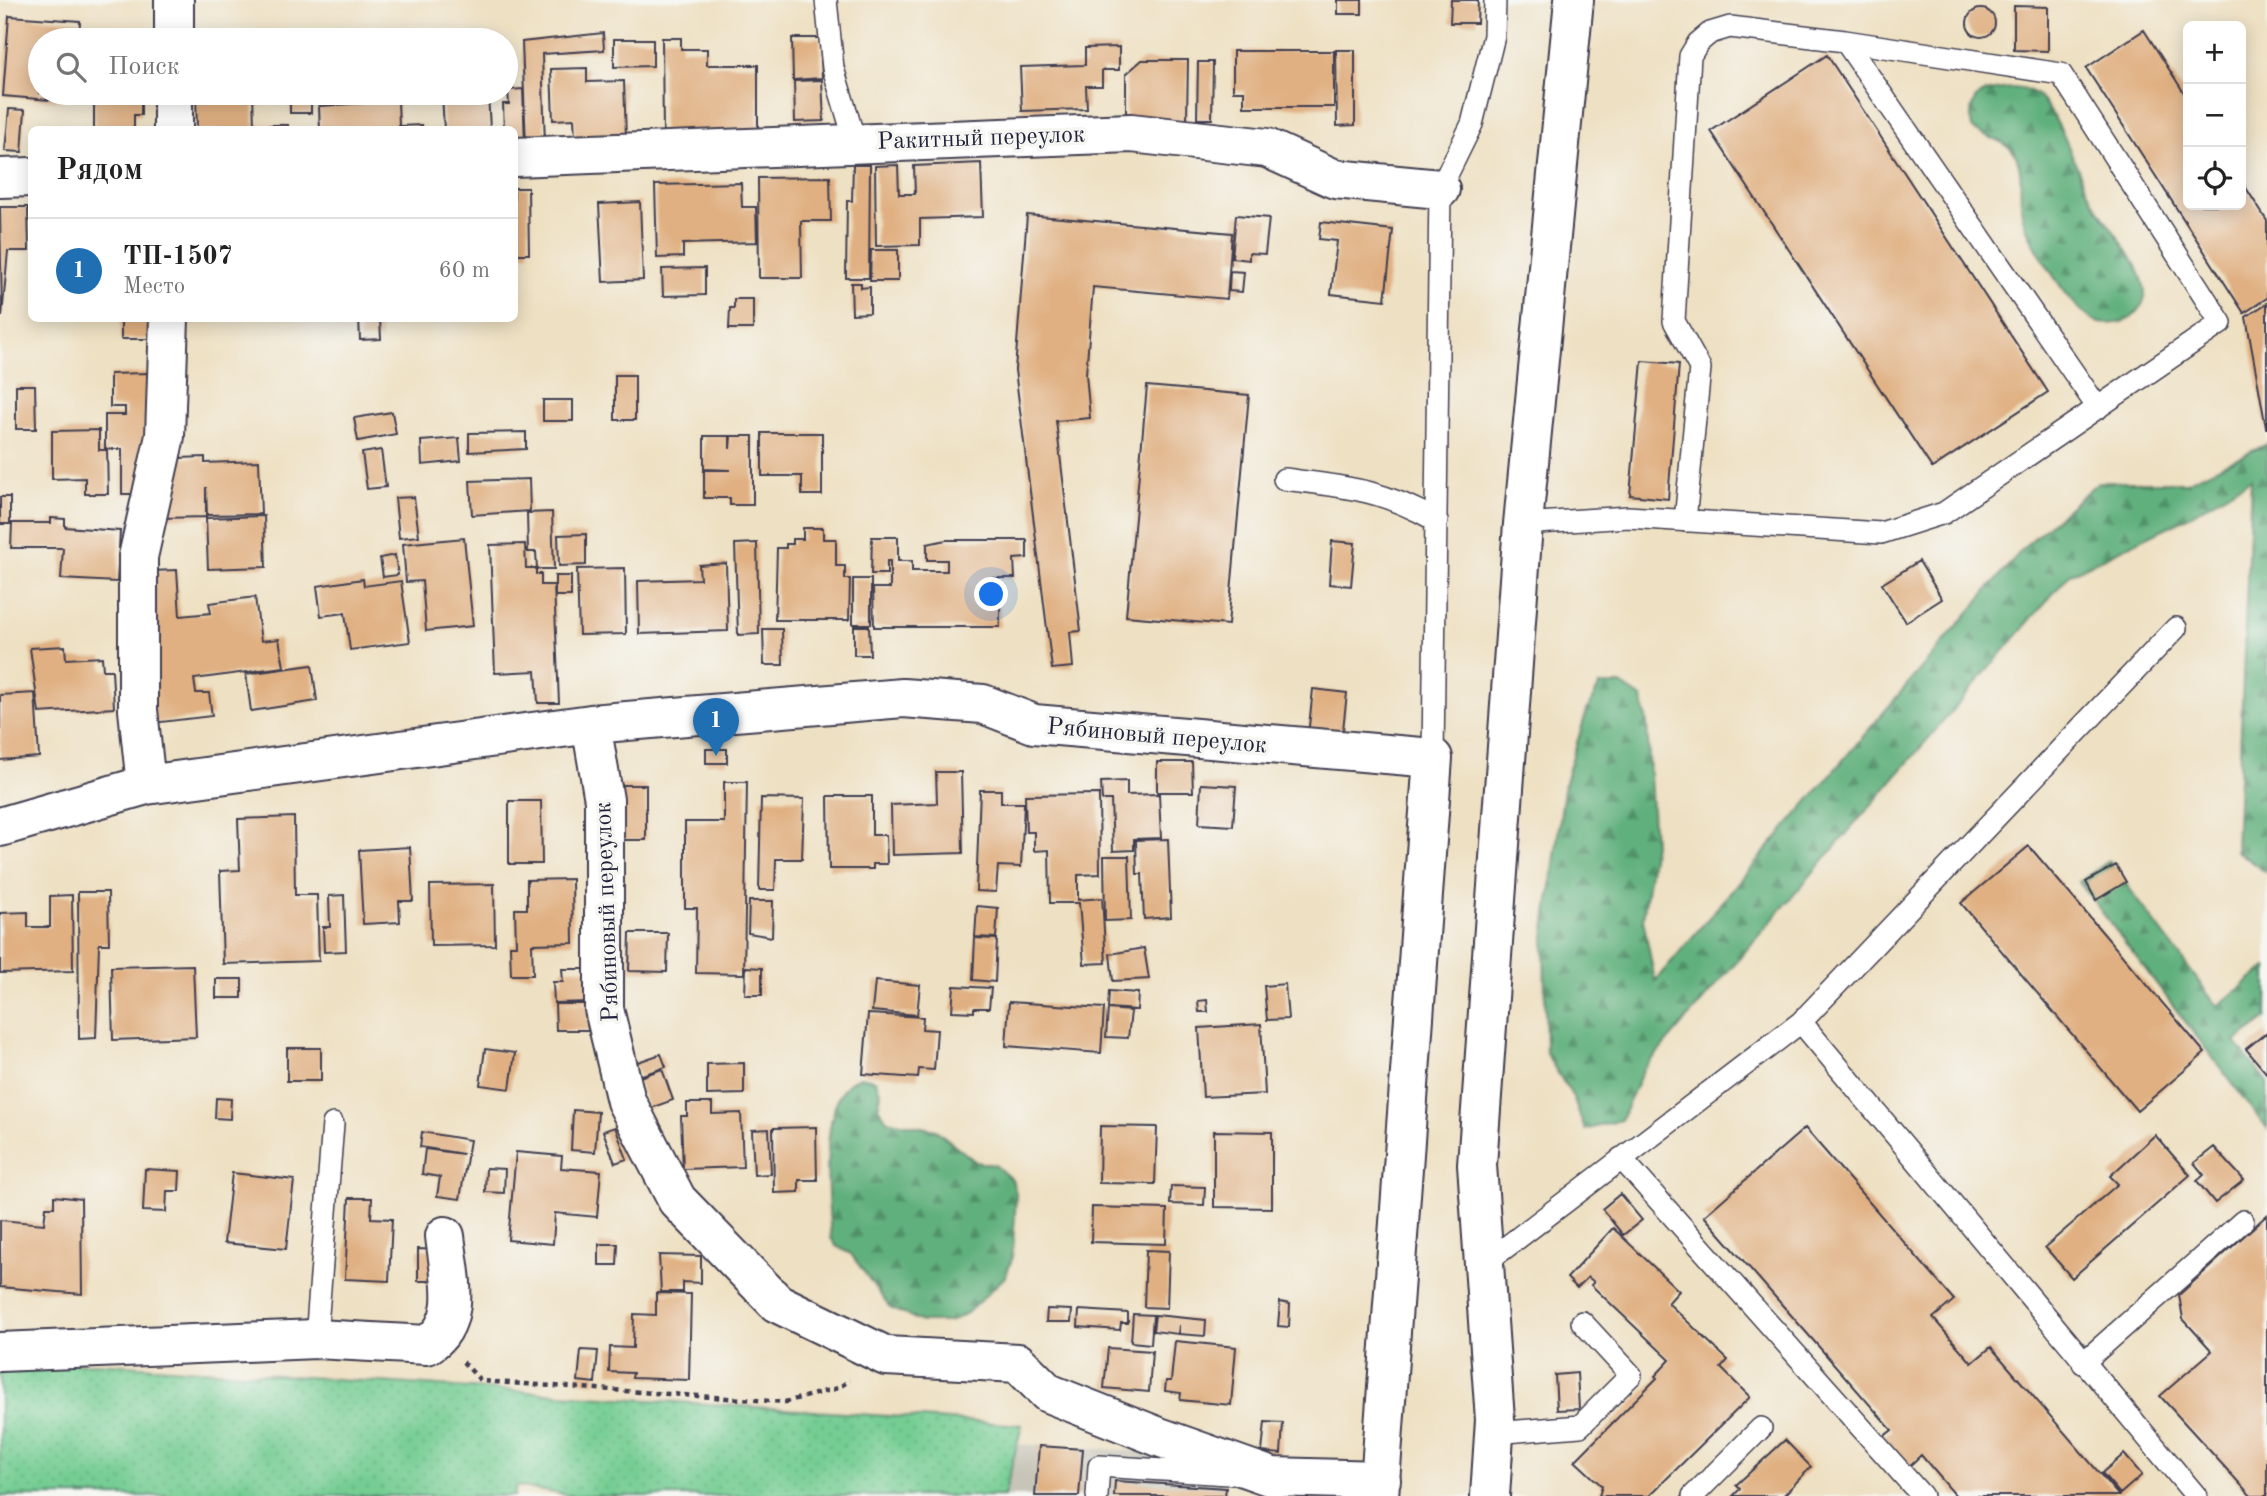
<!DOCTYPE html>
<html lang="ru">
<head>
<meta charset="utf-8">
<style>
	:root { --surface:#fff; --page:#f2f2f2; --text:#222; --muted:#767676; --line:#e0e0e0; --accent:#1f6fb2 }
	body { margin:0; font-family:"Old Standard TT",serif; background:var(--page); color:var(--text) }
	.controls { position:absolute; right:21px; top:21px; display:grid; overflow:hidden; border-radius:10px; box-shadow:0 4px 18px #0003 }
	.controls button { width:63px; height:63px; display:grid; place-items:center; padding:0; border:0; border-bottom:2px solid var(--line); background:var(--surface); color:var(--text); font:35px sans-serif }
	.you { position:absolute; left:992px; top:595px; width:24px; height:24px; margin:-18px; border:5px solid #fff; border-radius:50%; background:#1a73e8; box-shadow:0 0 0 10px #1a73e833 }
	.badge { display:grid; place-items:center; width:46px; height:46px; border-radius:50%; background:var(--accent); color:#fff; font-size:23px; font-weight:700 }
	.pin { position:absolute; translate:-50% -58px; filter:drop-shadow(0 2px 4px #0008) }
	.pin::after { content:''; position:absolute; top:37px; width:24px; height:21px; background:inherit; clip-path:polygon(0 0,100% 0,50% 100%) }
	.list { margin:0; padding:0; list-style:none }
	h2 { display:flex; justify-content:space-between; align-items:center; height:91px; margin:0; padding:0 28px; font-size:30px }
	h2 small { font-size:23px; font-weight:400; color:var(--muted) }
	.list li { display:grid; grid-template-columns:46px 1fr auto; gap:21px; align-items:center; box-sizing:border-box; height:105px; padding:0 28px; border-top:2px solid var(--line) }
	.list b { display:block; font-size:26px; white-space:nowrap }
	.list p { margin:0; font-size:23px; white-space:nowrap; color:var(--muted) }
	.list em { font-size:23px; font-style:normal; color:var(--muted) }
	.icon { flex:none; width:38px; height:38px; fill:none; stroke:currentColor; stroke-width:2; stroke-linecap:round; stroke-linejoin:round }
	.map { position:relative; flex:none; width:2267px; height:1496px; overflow:hidden }
	.search { position:absolute; background:var(--surface); box-shadow:0 4px 18px #0003; left:28px; top:28px; width:490px; height:77px; display:flex; align-items:center; gap:18px; box-sizing:border-box; padding:0 24px; border-radius:38px; color:var(--muted); font-size:26px }
	.panel { position:absolute; background:var(--surface); box-shadow:0 4px 18px #0003; left:28px; top:126px; width:490px; height:196px; border-radius:10px }
	.map>svg:first-child { display:block }
	.industrial { fill:#c7c5b8 }
	.grass { fill:url(#grass-dots); stroke:#4c7867; stroke-width:2 }
	.forest { fill:url(#forest-firs); stroke:#41695c; stroke-width:2 }
	.building { fill:#e0b082 }
	.lines { fill:none; stroke-linecap:round; stroke-linejoin:round }
	.lane-casing { stroke:#413e4f; stroke-width:24 }
	.street-casing { stroke:#413e4f; stroke-width:42 }
	.path { stroke:#413e4f; stroke-width:4.5; stroke-dasharray:5 5; stroke-linecap:butt }
	.lane { stroke:#fff; stroke-width:21 }
	.street { stroke:#fff; stroke-width:38 }
	.labels { text-anchor:middle; stroke-width:7; stroke-linejoin:round; paint-order:stroke }
	.street-label { font-size:24px; fill:#22223b; stroke:#f6f6f2 }
</style>
</head>
<body>
<div class="map">
<svg width="2267" height="1496" viewBox="0 0 2267 1496">
	<defs>
		<pattern id="grass-dots" width="8" height="8" patternUnits="userSpaceOnUse" patternTransform="scale(1.75)"><rect width="8" height="8" fill="#75cd93"/><path d="M2 2h.1M6 6h.1" fill="none" stroke="#65b080" stroke-width="1.8" stroke-linecap="round"/></pattern>
		<pattern id="forest-firs" width="22" height="20" patternUnits="userSpaceOnUse" patternTransform="scale(1.75)"><rect width="22" height="20" fill="#60b07d"/><path d="M5 1l3.5 6h-7zM16 11l3.5 6h-7z" fill="#4f8f68"/></pattern>
	</defs>
	<rect width="100%" height="100%" fill="#f6f6f2"/>
	<filter id="ink" filterUnits="userSpaceOnUse"><feTurbulence type="fractalNoise" baseFrequency=".0143" numOctaves="2"/><feDisplacementMap in="SourceGraphic" scale="14" xChannelSelector="R" yChannelSelector="G"/><feConvolveMatrix kernelMatrix="1 2 1 2 8 2 1 2 1" color-interpolation-filters="sRGB"/></filter>
	<filter id="wash" filterUnits="userSpaceOnUse"><feTurbulence type="fractalNoise" baseFrequency=".00686" numOctaves="4" result="noise"/><feDisplacementMap in="SourceGraphic" scale="28" xChannelSelector="R" yChannelSelector="G"/><feGaussianBlur stdDeviation="1.57" result="paint"/><feColorMatrix in="noise" values="0 0 0 0 0 0 0 0 0 0 0 0 0 0 0 0 0 1.4 0 .05"/><feComposite in="paint" operator="in"/></filter>
	<g filter="url(#wash)">
		<rect width="100%" height="100%" fill="#eee0c2"/>
		<path class="industrial" d="M1018,1444L1170,1453L1227,1487L1226,1496H1005Z"/>
		<path class="grass" d="M95,1363L1022,1425L1004,1496H572L516,1486L514,1496H0V1366Z"/>
		<path class="forest" d="M2014,88C2022,89 2032,90 2038,96C2061,120 2071,156 2085,185C2094,206 2109,224 2122,243C2132,257 2146,278 2145,296C2144,304 2138,313 2131,318C2123,323 2109,325 2100,323C2074,316 2030,243 2023,218C2017,196 2026,169 2013,151C2004,139 1984,138 1972,128C1966,93 1983,90 2014,88Z
			M2267,444V873L2236,851L2251,479L2184,519L2070,574L1643,1070L1621,1120L1585,1130L1573,1097L1546,1054L1544,937L1565,782L1587,710L1600,685H1622L1642,698L1647,723L1654,844L1643,919L1655,981L2026,545L2098,482H2186Z
			M2109,861L2217,1006L2267,967V1018L2235,1042L2267,1082V1129L2079,882Z
			M861,1077L875,1080L881,1093L878,1108L887,1120L936,1130L976,1162L995,1165L1012,1180L1016,1193L1015,1214L1012,1259L1005,1277L967,1313L949,1322H922L890,1308L851,1254L836,1246L831,1238C828,1201 816,1087 861,1077Z"/>
		<g id="blocks">
			<path class="building" d="M1338,0H1362V14H1338Z
				M1451,0H1478L1477,23H1450Z
				M2014,6L2048,7V51L2014,50Z
				M1967 23a14 14 0 1 1 28 0a14 14 0 1 1-28 0Z
				M9,16L80,21L79,40H40V93H62L61,101L3,96Z
				M2144,30L2188,99V205H2241V180L2267,221V298L2244,313L2086,68Z
				M603,33L604,50L542,54L545,144L526,146L522,42Z
				M662,38H681V49H707V65H758V134H663Z
				M792,38H820L822,78L793,80Z
				M614,39H653V66L614,67Z
				M1119,47V70H1102V86H1086L1087,109L1022,111L1020,67L1085,65V48Z
				M1336,50H1355V125L1337,126Z
				M1233,51H1334V107H1244V91H1233Z
				M1827,55L2048,392L1932,468L1711,131Z
				M1142,60H1188L1187,120L1126,119V74Z
				M1198,62H1213L1212,119H1197Z
				M587,68V82L624,81L626,138L575,139L574,119L553,120L551,69Z
				M822,80L824,121L795,122L794,81Z
				M523,89L525,145H514V130H504L503,104H509L508,90Z
				M94,93H141V115H134V128L94,130Z
				M196,93H253L254,125H288V130H197Z
				M290,93H311V113H290Z
				M442,93H488L490,130H444Z
				M398,101L399,126L422,125V130H320L319,106Z
				M9,109L25,110L22,152L5,151Z
				M981,163L983,217L920,219V245L876,246L875,166L898,165L899,194H915L914,166Z
				M853,165H870L869,278H846L847,201H852Z
				M830,177L831,221H801L802,278H759L758,178Z
				M741,183L742,207H756L757,242L683,244V257L657,258L655,185Z
				M514,188H528L529,254H514Z
				M640,202L643,280L603,282L599,204Z
				M0,207H28L29,251H8L2,317Z
				M1027,215L1232,233L1227,299L1093,287L1086,374L1090,418L1056,421L1081,631L1070,632L1073,667L1052,669L1015,370Z
				M1236,215L1269,218L1265,254L1249,253V260L1232,258Z
				M1321,222L1393,230L1385,300L1331,294L1337,241L1319,239Z
				M871,250H898V281H870Z
				M705,268V295L663,296L662,269Z
				M1230,271L1244,272L1242,292L1229,291Z
				M851,283H861V288L870,287V313L852,314Z
				M734,299H753V329H729L730,308H734Z
				M2267,303V428H2266L2246,317Z
				M121,318H152V339H121Z
				M359,318H380L381,339L360,340Z
				M1642,361L1679,364L1668,499L1630,495Z
				M147,373V494H122V449H105V415H125V407H110V374Z
				M615,375H635V420H615Z
				M16,385H35L36,429H16Z
				M1147,386L1249,395L1228,625L1126,616Z
				M543,400H573V421H543Z
				M392,412L396,434L358,441L354,418Z
				M99,430V450H107L108,494H85V478L52,479V431Z
				M526,432V449L469,452V433Z
				M762,433H822V495H802V476H762Z
				M704,436H730V449L731,436H753V505H730V498H704V470H731L704,469Z
				M459,438L461,461L422,465L421,441Z
				M381,450L386,487L367,489L362,453Z
				M205,457V463L259,461L261,514L207,515L206,487V517L160,518L180,458Z
				M529,479L530,511L472,515L470,481Z
				M0,497H10V524H0Z
				M414,497L419,536L399,538L395,498Z
				M552,512L554,569H537L536,552H528L527,513Z
				M264,516L266,567L208,569L206,518Z
				M51,518L65,519V527L120,531L117,582L61,579L63,548H11L12,523H51Z
				M803,528H823V539H836V566H845V579H850L849,620H775L777,548H786V544H793V539H803Z
				M586,534V565L559,566L558,535Z
				M872,537H898V561H912V571H947V560H927V544L946,540H1027V558L1014,559L1015,578H985V586H1000V627H874L873,588H890V561H887V574H871Z
				M464,538L473,626L426,631L422,581L406,582L403,544Z
				M1332,541L1355,543L1351,586L1329,584Z
				M757,543L759,634L738,635L735,544Z
				M525,544L526,568H536V574H541V585H554L559,703H538L536,671L495,673L490,545Z
				M395,555L398,575L383,577L380,558Z
				M1919,561L1942,599L1906,622L1882,584Z
				M726,563L728,631L639,634L638,581L700,579L699,565Z
				M625,568L626,634L579,635L577,569Z
				M177,570L180,616L211,613L209,603L255,597L261,641L279,639L284,667L194,679L196,693H209L212,716L153,723L151,571Z
				M555,576H571V596H555Z
				M363,579L364,586L401,581L410,642L350,650L345,613L321,616L317,586Z
				M853,579H871V624H853Z
				M854,626H869L870,655H854Z
				M763,629H782L783,665H764Z
				M65,646L66,659L102,657L103,670H112L114,708L39,713L30,648Z
				M312,665L317,701L251,711L246,674Z
				M1313,689L1347,693L1342,739L1308,736Z
				M35,693L39,757L0,760V695Z
				M706,749H727V763H706Z
				M1157,762H1192L1193,792H1157Z
				M936,772H961L963,853L892,855L891,805L937,803Z
				M1127,781V795L1159,794L1161,838L1134,839V850L1113,851L1111,800H1102L1101,782Z
				M724,782H747L744,974L696,973L697,908H685V822H724Z
				M1201,784L1236,786L1233,826L1199,824Z
				M621,785H646V840H621Z
				M980,790H1001V803H1024L1021,867L998,866L996,892L976,891Z
				M1099,794L1100,874L1078,875V900L1102,898L1106,963L1084,964L1079,903H1050L1049,850L1034,851V832H1026L1025,795Z
				M828,796H872V835H886L887,864H873V869H829Z
				M761,798L804,799L802,859H776L775,890H759Z
				M509,801H541L542,864H509Z
				M294,817L295,895H317L319,961L223,964L220,871L240,870L238,819Z
				M1168,839L1171,917L1144,919L1142,874H1137L1136,840Z
				M2029,846L2205,1053L2137,1111L1961,903Z
				M410,847L413,901H399L400,922L363,924L359,850Z
				M1104,856H1129L1131,920L1105,921Z
				M2116,865L2126,882L2096,900L2086,882Z
				M572,879L573,943L532,944L533,975H511L510,945H516L515,909H527V880Z
				M494,884L495,945L431,946L430,885Z
				M78,892H108L109,944H99L96,1038L79,1039Z
				M72,895L73,971L0,973V913L28,912V927H50V896Z
				M344,895L346,951L324,952L323,927H330L329,896Z
				M749,901H773L772,937L748,933Z
				M977,906L998,908L996,938L975,937Z
				M630,933H668L667,972L629,971Z
				M975,938L997,939L995,982L973,980Z
				M1144,948L1149,979L1113,981L1110,954Z
				M193,965L196,1037L113,1040L111,967Z
				M746,967L762,968V995H745Z
				M562,969H590L591,1002L554,1003L553,982H563Z
				M216,979H242V998H216Z
				M875,981L920,985L917,1015L872,1011Z
				M1285,984L1288,1019L1267,1020L1264,986Z
				M954,986L991,988L989,1008H974V1012L952,1011Z
				M1109,991L1138,993L1137,1010L1108,1008Z
				M1207,1000L1208,1012H1199L1198,1001Z
				M1009,1002L1104,1008L1101,1053L1006,1046Z
				M555,1004H591L592,1030H556Z
				M1108,1009L1131,1011L1128,1038L1106,1037Z
				M868,1014L923,1017L922,1029L937,1030L934,1070L919,1069L918,1078L863,1074Z
				M1261,1024L1265,1094L1203,1097L1199,1028Z
				M2267,1032V1074L2246,1049Z
				M287,1048H321V1081H287Z
				M485,1049L515,1053L510,1089L480,1085Z
				M661,1054L666,1067L639,1076L635,1063Z
				M744,1063V1094L707,1095V1064Z
				M662,1069L673,1100L648,1109L637,1078Z
				M216,1098L231,1099L230,1119L215,1118Z
				M687,1103H712V1114L741,1113L743,1167L683,1169L681,1116H687Z
				M573,1110L598,1112L595,1152L571,1150Z
				M1100,1126L1157,1127L1155,1184L1099,1183Z
				M615,1127L627,1159L615,1163L603,1131Z
				M816,1127L817,1180H799V1192L774,1193L773,1128Z
				M1805,1128L1954,1300L1933,1318L1972,1363L1991,1347L2119,1496H1956L1921,1455L1904,1471L1878,1441L1892,1430L1704,1216Z
				M769,1129L771,1174L754,1175L752,1130Z
				M1214,1131L1272,1132V1208L1214,1207Z
				M422,1132L470,1140L460,1199L437,1196L440,1177L422,1174L425,1149L463,1154L420,1147Z
				M2155,1135L2190,1175L2072,1278L2045,1247L2118,1184L2110,1176Z
				M2214,1147L2244,1180L2215,1203L2197,1181L2204,1175L2194,1163Z
				M516,1152L562,1156L561,1168L601,1171L597,1217L555,1213L553,1244L508,1240Z
				M486,1168L505,1169L504,1193L485,1192Z
				M145,1169L180,1171L179,1191H167L166,1212L143,1211Z
				M232,1173L294,1180L286,1249L224,1243Z
				M1171,1186L1205,1187L1204,1205L1170,1204Z
				M1620,1194L1642,1220L1623,1235L1602,1209Z
				M54,1196L81,1199L82,1294L0,1287V1220L44,1224L46,1207H54Z
				M349,1198H372L371,1218L392,1219L389,1281L345,1279Z
				M1092,1207L1167,1209L1166,1244L1091,1242Z
				M2267,1215V1496H2251L2160,1396L2212,1351L2183,1319L2179,1295Z
				M1613,1228L1679,1291L1668,1303L1728,1360L1721,1368L1750,1397L1649,1496H1599L1602,1486L1575,1461L1657,1378L1655,1376L1670,1360L1591,1285L1594,1282L1588,1277L1577,1288L1567,1278Z
				M599,1244H618L617,1265H599Z
				M418,1249L438,1250L437,1281H418Z
				M1146,1250L1169,1251L1167,1308L1144,1307Z
				M659,1255L701,1256V1283L683,1282V1292H661Z
				M656,1293L691,1294L689,1380L632,1378L633,1373L609,1372L610,1347L633,1348L634,1314L656,1315Z
				M1280,1302L1290,1304L1289,1327L1278,1326Z
				M1047,1309L1072,1310L1071,1322H1046Z
				M1079,1310L1128,1313V1323H1121L1120,1330L1078,1327Z
				M1133,1314L1153,1315L1151,1344L1131,1342Z
				M1155,1315L1206,1320L1205,1336L1179,1334V1325L1178,1334L1153,1331Z
				M1175,1341L1236,1347L1231,1405L1180,1400L1181,1393L1165,1391L1166,1381H1171Z
				M1108,1348L1152,1351L1149,1392L1104,1388Z
				M581,1350L598,1351L595,1383L578,1381Z
				M1577,1373L1579,1409L1557,1410L1555,1375Z
				M1265,1422L1283,1423L1281,1454L1262,1452Z
				M1785,1440L1811,1467L1783,1496H1733L1740,1489L1736,1485Z
				M1039,1446L1083,1449L1079,1496H1035Z
				M2124,1454L2142,1475L2120,1494L2102,1473Z
				M1115,1481L1226,1488L1225,1496H1114Z"/>
		</g>
	</g>
	<g filter="url(#ink)">
		<use href="#blocks" fill-opacity="0" stroke="#413e4f" stroke-width="2"/>
		<g class="lines">
			<g class="lane-casing">
				<path id="lane" d="M826,0L833,68L855,141
					M1845,41L2098,408
					M1284,479C1347,487 1381,489 1437,521
					M1523,524L1628,517L1881,533L1944,513L2221,323L2061,74L1845,41L1730,27L1710,33L1698,43L1690,56L1674,321L1700,368L1685,521
					M1433,758L1440,189L1472,124L1494,36L1495,0
					M1801,1022L2196,1496
					M1621,1158L1922,1496
					M1484,1264L1801,1022L2176,628
					M316,1339L333,1124
					M2083,1363L2243,1221
					M1494,1433L1580,1426L1631,1375L1582,1322
					M1097,1496L1099,1466L1228,1474
					M1693,1496L1761,1428"/>
			</g>
			<g class="street-casing">
				<path id="street" d="M174,40V0
					M173,130V93
					M514,157L1131,133L1267,148L1335,179L1440,189
					M0,178L32,177
					M591,724L604,800V1009L626,1101L677,1200L777,1303L886,1356L1018,1363L1048,1393L1159,1437L1272,1477L1381,1480
					M146,785L138,710V557L165,436L169,318
					M0,827L146,785L591,724L903,698L983,704L1034,724L1433,758L1379,1496
					M0,1352L316,1339L427,1345C464,1322 449,1274 445,1236
					M1490,1496L1495,1420L1477,1165L1523,524L1574,0"/>
			</g>
			<path class="path" d="M463,1362L481,1381L785,1402L838,1388L850,1380"/>
			<use href="#lane" class="lane"/>
			<use href="#street" class="street"/>
		</g>
	</g>
	<g class="labels">
		<g class="street-label">
			<text transform="translate(981 137) rotate(-2)" y="8">Ракитный переулок</text>
			<text transform="translate(1157 735) rotate(5)" y="8">Рябиновый переулок</text>
			<text transform="translate(606 912) rotate(-92)" y="8">Рябиновый переулок</text>
		</g>
	</g>
</svg>
<div class="controls">
<button>+</button>
<button>−</button>
<button><svg class="icon" aria-label="locate" viewBox="0 0 24 24"><circle cx="12" cy="12" r="6"/><path d="M12 2v4M12 18v4M2 12h4M18 12h4"/></svg></button>
</div>
<div class="you"></div>
<div class="pin badge" style="left:716px;top:756px">1</div>
<div class="search"><svg class="icon" aria-label="search" viewBox="0 0 24 24"><circle cx="10" cy="10" r="6"/><path d="M15 15l6 6"/></svg>Поиск</div>
<section class="panel">
<h2>Рядом<small></small></h2>
<ul class="list">
<li><span class="badge">1</span><div><b>ТП-1507</b><p>Место</p></div><em>60 m</em></li>
</ul>
</section>
</div>
</body>
</html>
